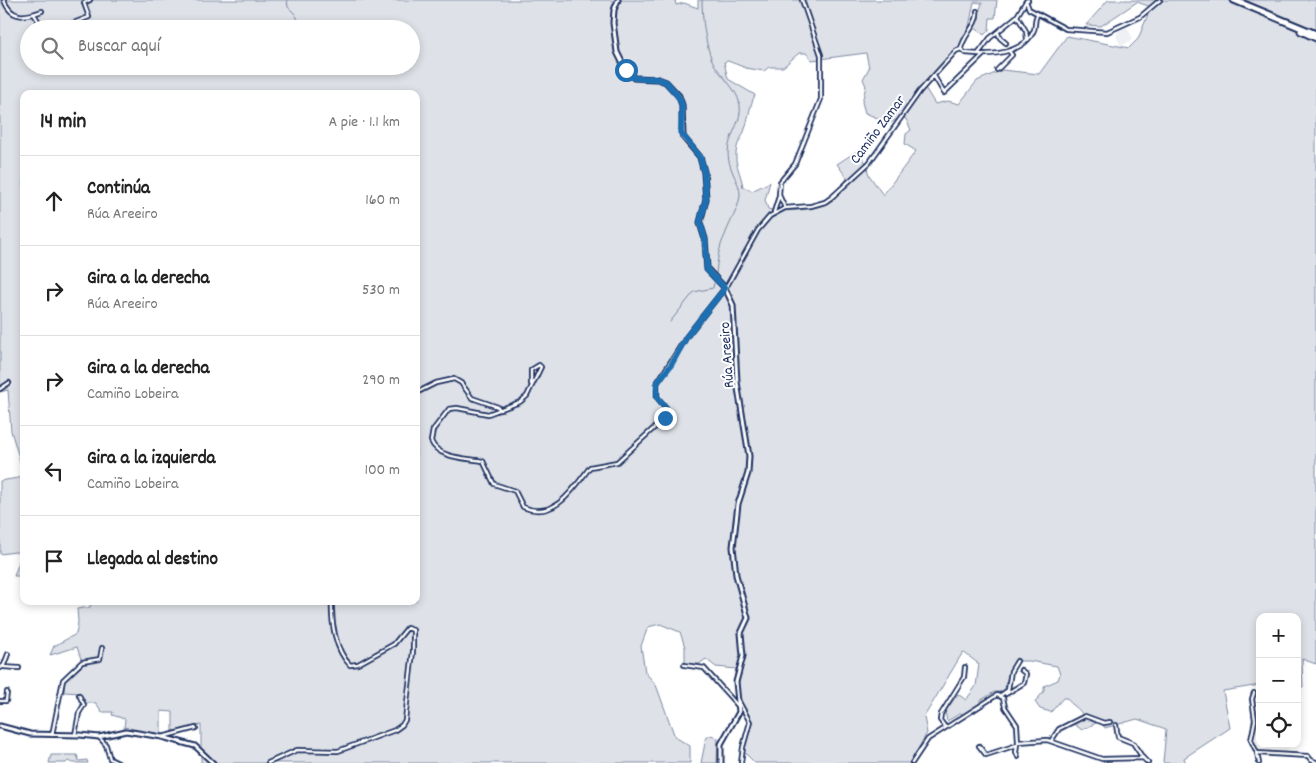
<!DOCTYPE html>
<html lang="es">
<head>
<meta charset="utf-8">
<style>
	:root { --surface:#fff; --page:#f6f6f6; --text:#222; --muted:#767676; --line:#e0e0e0 }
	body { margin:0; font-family:Dekko,sans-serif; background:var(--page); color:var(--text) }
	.controls { position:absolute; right:15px; bottom:15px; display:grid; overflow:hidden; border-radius:10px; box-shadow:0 2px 8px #0003 }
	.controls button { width:45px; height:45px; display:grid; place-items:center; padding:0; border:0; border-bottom:1px solid var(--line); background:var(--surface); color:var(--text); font:25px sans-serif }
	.stop { position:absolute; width:15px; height:15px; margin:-11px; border:4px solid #1f6fb2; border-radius:50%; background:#fff }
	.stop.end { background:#1f6fb2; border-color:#fff; box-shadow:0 1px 5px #0008 }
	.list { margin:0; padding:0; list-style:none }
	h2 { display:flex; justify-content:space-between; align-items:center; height:65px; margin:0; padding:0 20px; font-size:21px }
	h2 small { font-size:16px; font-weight:400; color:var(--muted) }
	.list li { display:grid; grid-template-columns:32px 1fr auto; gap:15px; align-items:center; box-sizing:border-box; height:90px; padding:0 20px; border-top:1px solid var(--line) }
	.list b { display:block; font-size:19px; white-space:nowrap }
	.list p { margin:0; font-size:16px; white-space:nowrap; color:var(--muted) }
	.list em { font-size:16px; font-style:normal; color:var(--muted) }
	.icon { flex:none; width:28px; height:28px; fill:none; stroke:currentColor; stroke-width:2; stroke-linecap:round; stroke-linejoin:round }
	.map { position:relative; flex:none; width:1316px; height:763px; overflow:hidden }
	.search { position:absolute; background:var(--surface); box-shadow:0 2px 8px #0003; left:20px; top:20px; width:400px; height:55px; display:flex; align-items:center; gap:12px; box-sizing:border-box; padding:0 18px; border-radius:28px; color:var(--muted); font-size:19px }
	.panel { position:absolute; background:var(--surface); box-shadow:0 2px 8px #0003; left:20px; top:90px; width:400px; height:515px; border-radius:10px }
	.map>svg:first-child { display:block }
	.built { fill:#eff0f4 }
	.green { fill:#dee1e7; stroke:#7c88a2; fill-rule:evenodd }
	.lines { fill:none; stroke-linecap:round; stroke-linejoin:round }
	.stream { stroke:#77839f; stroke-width:1 }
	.street-casing { stroke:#1b2f5e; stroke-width:6 }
	.secondary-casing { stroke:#1b2f5e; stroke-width:7 }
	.highway-casing { stroke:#1b2f5e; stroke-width:9 }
	.street { stroke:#fff; stroke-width:2.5 }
	.secondary { stroke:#fff; stroke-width:3 }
	.highway { stroke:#fff; stroke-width:5 }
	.route { stroke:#1f6fb2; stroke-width:6 }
	.labels { text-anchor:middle; stroke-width:4; stroke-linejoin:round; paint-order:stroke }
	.street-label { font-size:15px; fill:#1b2f5e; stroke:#fff }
</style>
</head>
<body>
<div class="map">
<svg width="1316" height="763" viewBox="0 0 1316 763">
	<rect width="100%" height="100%" fill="#fff"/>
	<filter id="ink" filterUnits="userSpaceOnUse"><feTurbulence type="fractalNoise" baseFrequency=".02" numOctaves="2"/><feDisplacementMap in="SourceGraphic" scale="10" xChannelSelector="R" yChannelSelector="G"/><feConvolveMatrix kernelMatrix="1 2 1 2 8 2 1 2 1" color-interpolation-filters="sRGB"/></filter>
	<g filter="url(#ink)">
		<path class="built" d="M1127,27L1133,39L1121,46L1116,36L1119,31Z"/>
		<path class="green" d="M0,0H675L676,5L684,3L698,8V0H997L995,18H990L989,30L984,35L974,27L982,3L974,2L969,27L961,42V49L924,86L935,104L948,101L959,104L977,81L1002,70L1039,74L1067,36L1129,48L1138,39L1151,7L1137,2L1101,26L1086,25L1108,0H1316V664L1302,659L1303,687L1297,686V617H1260V685L1223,691L1230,728L1184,758L1186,763H1163L1166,729L1137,719L1105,728L1100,721L1082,730L1074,724L1084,718C1078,705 1072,707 1067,698H1063L1051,712L1040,709L1035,702L1044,691V686L1058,680L1060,674L1057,666L1029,661H1014L1009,671L1004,692H994L980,701L981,706L964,716L961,713L947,721L945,712L958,694L966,700L976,686L979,664L963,652L924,717L927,733L910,763H755L743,751L752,722C739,700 730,695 736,669L716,667L706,659L699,664H685V647L680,632L660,624L648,627L641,646L645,672L656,685L675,737L690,746V763H201V725L173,731V712L161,711V734L124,729L125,719L112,715L113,712H102L96,703H85L80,693L64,692L65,681L84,664V660L81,659L77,647L50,655L54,646L76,634L78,622L77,609L90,607L91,601H416V94H24V474L11,431L8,390L0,392ZM29,29H411V66H29ZM799,53H806L812,60L866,53L869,68L863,79L866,86L862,102L865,113L890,123L902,117L906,119L911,130L906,134L905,144L916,151L883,195L869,175L865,161L857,151L837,164L847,178C843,184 839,194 834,199C823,210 783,213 768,209L765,200L770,182L752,191L743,187C742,178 737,168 736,160C735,141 742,141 746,126C749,115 750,105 755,95L728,79L724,62L728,61L746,68L764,71L769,67H783Z
			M24,477V576H14L23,551L0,554V481Z
			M712,735L718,739L717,763H701L706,738Z
			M51,755H77L79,761L87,760L88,763H72L68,761L66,763H49Z"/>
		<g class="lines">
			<path class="stream" d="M287,0L288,7L295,14L303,29
				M702,0C702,18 705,43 712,60C719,76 737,87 740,105C742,120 732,131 729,145C724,167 741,181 740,196C738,210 730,221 725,235C719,247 717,261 716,275
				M670,322L694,292L713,288L714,283"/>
			<g class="street-casing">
				<path id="street" d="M4,0C11,20 26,17 42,11
					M1028,0L1026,1L1029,9L1066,29L1107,32L1140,17L1160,0
					M34,14L43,29
					M1017,16L1026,31L1027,39
					M58,29L89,17L84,3L90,0
					M998,33L1000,38L1006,43
					M961,49C963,35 979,24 977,11
					M978,54C997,55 1026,51 1034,30C1036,25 1034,20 1037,15
					M997,70L1012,55L1009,51
					M934,76L944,93L984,54
					M785,208L779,195L780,182L795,164L821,99V55L802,0
					M774,212L779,196
					M531,384V370L539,365L541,367L527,396L520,402L488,414L457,408L449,409L433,430L431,441C438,459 467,458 483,461L494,484L515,491L523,507C555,521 574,488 590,467L617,462L665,418L666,408L657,397V383L687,336L728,284L758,230L770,216L785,208L811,206L825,202L832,197L869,163L920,91L956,51L961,49L965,53L978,54L990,38L1017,16L1026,1
					M0,389L9,383
					M416,393L436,383L454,379L461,383L472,398L498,407L500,410
					M684,665L704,668L738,706
					M3,667L19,668
					M0,668L4,665L8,654
					M1254,693L1252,699L1255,720L1251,740L1257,753L1308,756L1311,760L1316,762
					M1006,694L1024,683L1026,674L1021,670
					M1001,695L1008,690L1011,671L1017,661
					M738,700L750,722L743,747L741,763
					M0,701H6L7,692
					M1116,725L1118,737L1133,743L1143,758
					M945,727L940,720L941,714L964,677L965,667
					M52,735L63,680L82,662L100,659L102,648
					M75,735L79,713L84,705L79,695
					M99,737L106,745L110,759L118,763
					M162,737L196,728
					M1051,741L1059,729L1085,716L1104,723L1110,722
					M1017,744L1016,752L1018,757
					M979,746L986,755L1017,745
					M1257,753L1259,763
					M268,763L297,750L338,751L395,730L402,725L405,720L413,651V630L407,628L394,644L358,664L350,665C335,650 331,622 332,601
					M912,763L928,739L997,695L1003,698L1005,707L1017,725L1018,742L1047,740L1102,759L1143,758L1148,763"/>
			</g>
			<g class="secondary-casing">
				<path id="secondary" d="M618,0L614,10L613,23L617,52L626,70L634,78L658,79L666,82L679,96L682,105L683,137L700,157L704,172L706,199L700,223L705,239L707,269L725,288L733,305L737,382L749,456L748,473L738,504L733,547L736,575L748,618L741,633L743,656L736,682L739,712L721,744V763
					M0,726L30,734L80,735L99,737L126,731L162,737L195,746L213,763"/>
			</g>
			<g class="highway-casing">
				<path id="highway" d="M1234,0L1316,34
					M1301,31L1316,38"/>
			</g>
			<use href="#street" class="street"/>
			<use href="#secondary" class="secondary"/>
			<use href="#highway" class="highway"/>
		</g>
	</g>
	<g class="lines" filter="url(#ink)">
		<path class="route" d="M626,70L634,78L658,79L666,82L678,96L682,105L681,133L700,157L704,172L706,199L700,222L705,239L707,270L725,288L687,336L671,365L657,383V397L666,408L665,418"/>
	</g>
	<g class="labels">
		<g class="street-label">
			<text transform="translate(877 129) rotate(-53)" y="5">Camiño Zamar</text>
			<text transform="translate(726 355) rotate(-94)" y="5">Rúa Areeiro</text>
		</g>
	</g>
</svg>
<div class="controls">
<button>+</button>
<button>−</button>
<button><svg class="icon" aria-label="locate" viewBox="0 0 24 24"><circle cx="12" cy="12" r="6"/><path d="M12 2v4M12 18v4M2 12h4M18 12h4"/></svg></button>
</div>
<div class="stop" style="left:626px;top:70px"></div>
<div class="stop end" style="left:665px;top:418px"></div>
<div class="search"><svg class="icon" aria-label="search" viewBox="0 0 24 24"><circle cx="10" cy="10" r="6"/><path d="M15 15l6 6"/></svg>Buscar aquí</div>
<section class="panel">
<h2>14 min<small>A pie · 1.1 km</small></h2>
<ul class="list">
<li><svg class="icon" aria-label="ahead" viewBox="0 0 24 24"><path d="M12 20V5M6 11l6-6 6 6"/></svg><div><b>Continúa</b><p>Rúa Areeiro</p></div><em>160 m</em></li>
<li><svg class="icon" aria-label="right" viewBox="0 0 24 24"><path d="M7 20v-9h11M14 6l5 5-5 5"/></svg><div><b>Gira a la derecha</b><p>Rúa Areeiro</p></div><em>530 m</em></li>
<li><svg class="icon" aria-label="right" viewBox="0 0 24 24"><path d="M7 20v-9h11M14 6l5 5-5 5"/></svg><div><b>Gira a la derecha</b><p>Camiño Lobeira</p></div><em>290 m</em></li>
<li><svg class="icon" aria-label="left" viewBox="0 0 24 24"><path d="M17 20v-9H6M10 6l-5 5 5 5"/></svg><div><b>Gira a la izquierda</b><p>Camiño Lobeira</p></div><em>100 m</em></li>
<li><svg class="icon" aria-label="arrive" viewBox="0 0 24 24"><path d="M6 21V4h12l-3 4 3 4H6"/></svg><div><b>Llegada al destino</b></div></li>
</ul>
</section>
</div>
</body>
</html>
